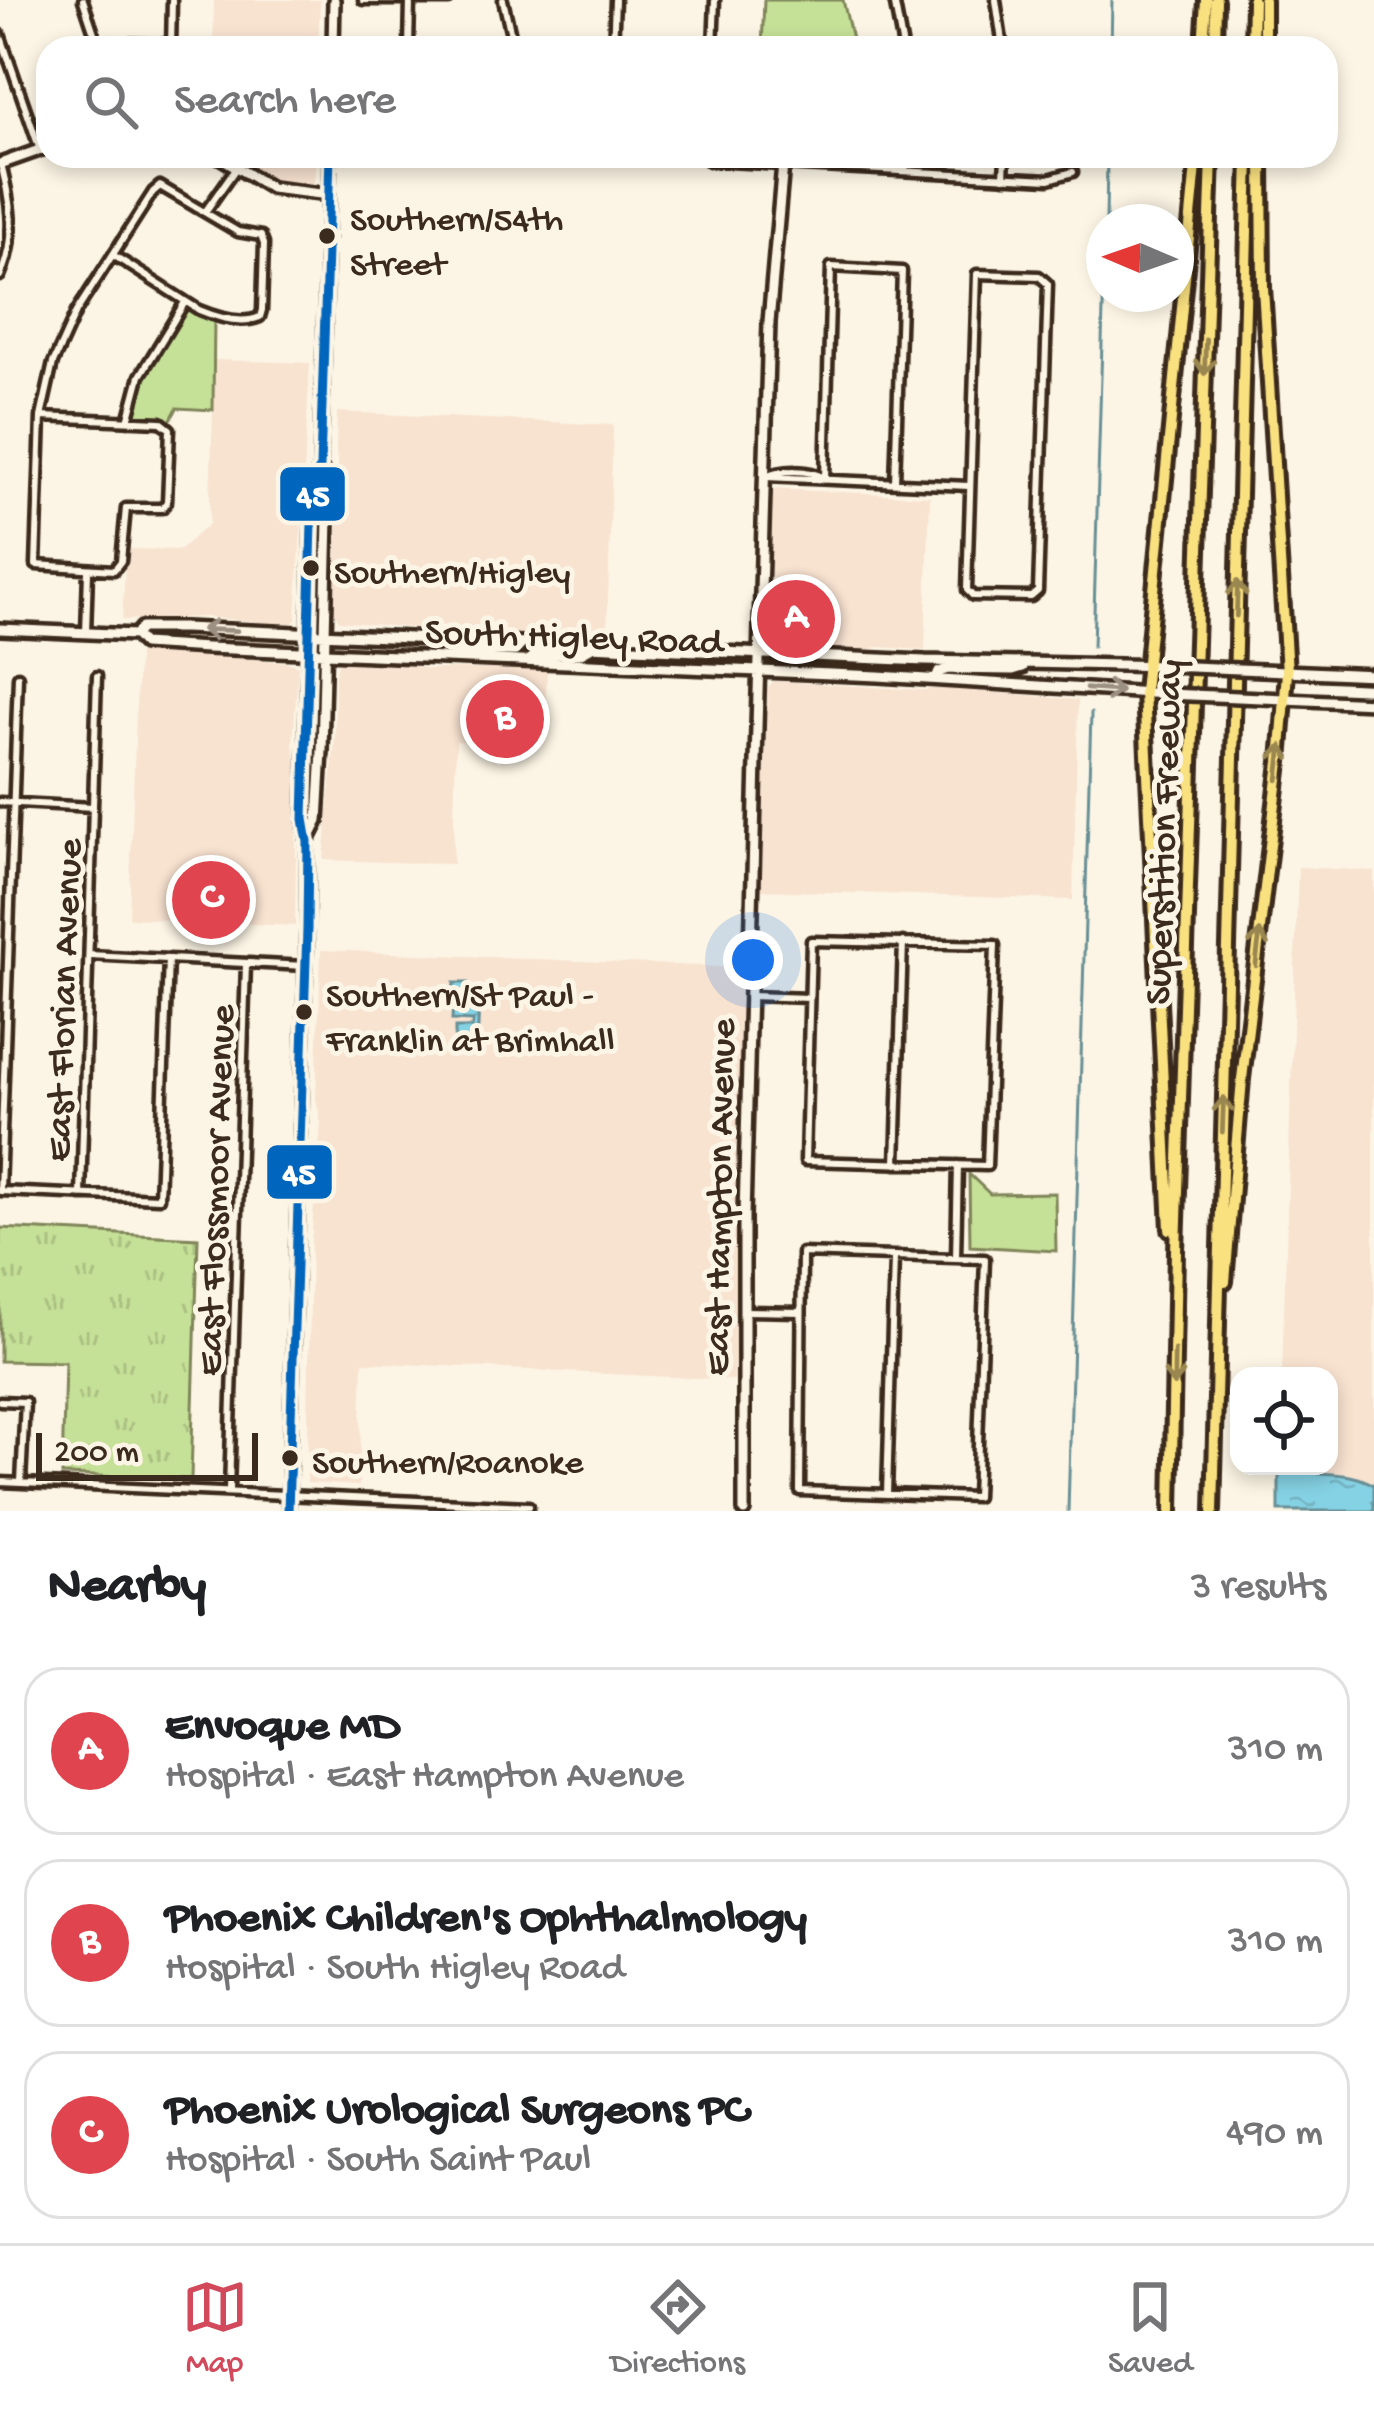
<!DOCTYPE html>
<meta charset="utf-8">
<style>
:root{--surface:#fff;--page:#f6f6f6;--text:#202124;--muted:#757577;--line:#e0e0e0;--accent:#d1495b}
body{margin:0;font-family:"Gochi Hand",sans-serif;background:var(--page);color:var(--text)}
.controls{position:absolute;right:36px;bottom:36px;display:grid;overflow:hidden;border-radius:24px;box-shadow:0 6px 18px #0003}
.controls button{width:108px;height:108px;display:grid;place-items:center;padding:0;border:0;border-bottom:3px solid var(--line);background:var(--surface);color:var(--text);font:60px sans-serif}
.compass{position:absolute;left:1086px;top:204px;width:108px;height:108px;border-radius:50%;background:var(--surface);box-shadow:0 6px 18px #0003;rotate:272deg}
.scale{position:absolute;left:36px;bottom:30px;width:222px;box-sizing:border-box;padding-left:12px;border:6px solid #3b2a1e;border-top:0;font-size:33px;line-height:42px;white-space:nowrap;color:#3b2a1e;-webkit-text-stroke:9px #fcf5e5;paint-order:stroke}
.you{position:absolute;left:753px;top:960px;width:42px;height:42px;margin:-30px;border:9px solid #fff;border-radius:50%;background:#1a73e8;box-shadow:0 0 0 18px #1a73e833}
.badge{display:grid;place-items:center;width:78px;height:78px;border-radius:50%;background:var(--accent);color:#fff;font-size:39px;font-weight:700}
.pin{position:absolute;translate:-50% -50%;border:6px solid #fff;box-shadow:0 3px 12px #0006}
.list{margin:0;padding:0;list-style:none}
h2{display:flex;justify-content:space-between;align-items:center;height:156px;margin:0;padding:0 48px;font-size:51px}
h2 small{font-size:39px;font-weight:400;color:var(--muted)}
.list li{display:grid;grid-template-columns:78px 1fr auto;gap:36px;align-items:center;box-sizing:border-box;height:168px;margin:0 24px 24px;padding:0 24px;border:3px solid var(--line);border-radius:36px}
.list b{display:block;font-size:45px;white-space:nowrap}
.list p{margin:0;font-size:39px;white-space:nowrap;color:var(--muted)}
.list em{font-size:39px;font-style:normal;color:var(--muted)}
.icon{flex:none;width:66px;height:66px;fill:none;stroke:currentColor;stroke-width:2;stroke-linecap:round;stroke-linejoin:round}
.map{position:relative;flex:none;width:1374px;height:1511px;overflow:hidden}
.search{position:absolute;background:var(--surface);box-shadow:0 6px 18px #0003;left:36px;right:36px;top:36px;height:132px;display:flex;align-items:center;gap:30px;box-sizing:border-box;padding:0 42px;border-radius:36px;color:var(--muted);font-size:45px}
.sheet{height:732px;background:var(--surface)}
nav{display:flex;justify-content:space-around;align-items:center;box-sizing:border-box;height:168px;border-top:3px solid var(--line);background:var(--surface);font-size:33px;color:var(--muted)}
nav a{display:grid;justify-items:center;gap:6px}
nav .on{color:var(--accent)}
.map>svg:first-child{display:block}
.built{fill:#f8e2d0}
.grass{fill:url(#grass-tufts);stroke:#80855a;stroke-width:3}
.park{fill:#c5e097;stroke:#80855a;stroke-width:3}
.water{fill:url(#water-ripples);stroke:#678f95;stroke-width:3}
.lines{fill:none;stroke-linecap:round;stroke-linejoin:round}
.stream{stroke:#678f95;stroke-width:3}
.street-casing{stroke:#3b2a1e;stroke-width:15}
.secondary-casing{stroke:#3b2a1e;stroke-width:18}
.highway-casing{stroke:#3b2a1e;stroke-width:20}
.street{stroke:#fcf5e5;stroke-width:6}
.secondary{stroke:#fcf5e5;stroke-width:9}
.highway{stroke:#fae180;stroke-width:10}
.secondary-bridge-casing{stroke:#3b2a1e;stroke-width:18;stroke-linecap:butt}
.secondary-bridge{stroke:#fcf5e5;stroke-width:9}
.bus-1-casing{stroke:#fcf5e5;stroke-width:18}
.bus-1{stroke:#0065bd;stroke-width:9}
.oneway{stroke:#9a864f}
.oneway2{stroke:#9c9082}
.bus-dot{fill:#3b2a1e;stroke:#fcf5e5;stroke-width:4.5}
.labels{text-anchor:middle;stroke-width:10;stroke-linejoin:round;paint-order:stroke}
.bus-label{font-size:36px;fill:#3b2a1e;stroke:#fcf5e5;text-anchor:start}
.street-label{font-size:39px;fill:#3b2a1e;stroke:#fcf5e5}
.line-badge{stroke:#fcf5e5;stroke-width:4.5}
.badge-label{font-size:33px;text-anchor:middle;font-weight:bold;fill:#fff}
</style>
<div class="map">
<svg width="1374" height="1511" viewBox="0 0 1374 1511">
<defs>
<pattern id="grass-tufts" width="24" height="20" patternUnits="userSpaceOnUse" patternTransform="scale(3)"><rect width="24" height="20" fill="#c5e097"/><path d="M3 7l-1-3M5 7V3M7 7l1-3M15 17l-1-3M17 17v-4M19 17l1-3" fill="none" stroke="#aac082"/></pattern>
<pattern id="water-ripples" width="26" height="14" patternUnits="userSpaceOnUse" patternTransform="scale(3)"><rect width="26" height="14" fill="#85d2e4"/><path d="M2 4q2-2 4 0t4 0M15 11q2-2 4 0t4 0" fill="none" stroke="#74b4c3"/></pattern>
</defs>
<rect width="100%" height="100%" fill="#fcf5e5"/>
<filter id="ink" filterUnits="userSpaceOnUse"><feTurbulence type="fractalNoise" baseFrequency=".00833" numOctaves="2"/><feDisplacementMap in="SourceGraphic" scale="24" xChannelSelector="R" yChannelSelector="G"/><feConvolveMatrix kernelMatrix="1 2 1 2 8 2 1 2 1" color-interpolation-filters="sRGB"/></filter>
<g filter="url(#ink)">
<path class="built" d="M214 0H320L318 48H213Z
M228 156H316L314 183 306 188 286 185 264 178Z
M215 360 310 363 296 620 289 625 206 617 122 620 126 549 180 550 209 524Z
M337 412 613 425 607 636 532 633 509 635 430 624 411 628 339 621 334 612 340 480 336 454Z
M771 489 930 496 925 650 878 647 856 651 771 644Z
M138 651 287 662 298 666 293 743 297 768 295 926 129 918Z
M346 660 403 663 427 669H547L544 745 456 741 453 864 324 860 335 738V675L338 664Z
M774 681 922 690 948 688 1078 700 1073 900 760 890 768 687Z
M1298 867 1374 871V1511H1279V1466H1329V1376H1282Z
M321 950 745 968 734 1380 363 1362 359 1486 307 1483 311 1242 321 1123 316 1099Z"/>
<path class="grass" d="M0 1228 198 1238 191 1479 62 1475 65 1362 0 1361Z"/>
<path class="park" d="M764 0H843L854 48H762Z
M758 156H858L857 169 757 163Z
M185 302 214 317 213 410 177 408 168 425 128 421 140 376Z
M969 1174 990 1194 1055 1193 1056 1251 970 1246Z"/>
<path class="water" d="M454 983H467V998L479 999 477 1052 463 1050 455 1041V1028H472L473 1021 452 1020Z
M1279 1466C1291 1466 1296 1470 1308 1472 1333 1475 1351 1472 1374 1485V1511H1279Z"/>
<g class="lines">
<path class="stream" d="M1111 48 1112 0
M1106 222 1107 156
M1093 647 1104 275
M1068 1511 1091 713"/>
<defs>
<path id="street" d="M83 0 97 42 171 44
M363 0H449
M503 0 514 48
M894 0 903 48
M996 0 1003 48
M0 34 40 150
M171 48 172 0
M409 48 410 1
M613 48 615 0
M713 48 715 0
M548 156H608
M709 156V161L1049 179 1073 172
M905 171 906 156
M1004 177 1005 156
M205 212 236 168
M977 274 1039 276 1048 284 1038 591 1031 597 973 596 967 590Z
M0 276C17 238 11 203 1 164
M41 417 161 422 170 429 167 502 162 508H126L121 561 114 570 36 565 41 417 53 363 76 312 153 192 160 186 238 232 261 236 264 244 262 310 260 317C241 325 218 318 199 310L113 255
M128 421 140 376 185 302
M766 477 969 486
M766 477C783 469 808 469 825 478
M825 478 831 267 902 271 895 482
M86 633 88 571
M0 802 93 807
M811 941 995 945 987 1166 805 1161Z
M89 955 306 966
M750 996 809 998
M896 1164 903 942
M0 1191 18 676
M0 1191 159 1198 168 959
M81 1195 97 676
M802 1253 985 1259 976 1497 800 1491Z
M956 1257 958 1165
M744 1311 800 1312
M0 1401 25 1402 21 1482
M0 1482 529 1506
M229 1490 246 964
M887 1494 894 1258"/>
<path id="secondary" d="M333 48 334 0
M218 156 271 188 329 195
M0 164 48 147
M0 629 135 635 141 628H184L925 661 1167 666
M135 635 143 644 207 648 878 676 1167 694
M454 656 468 651H515L522 644
M528 661 536 653 579 654 592 647
M1263 670 1374 675
M936 679 939 672 948 669 1013 670 1023 667
M1262 698 1374 703
M308 841 318 821 322 751 329 480 320 467
M288 1511 307 929 308 842 304 819 313 485 320 467 330 156
M744 1511V1217L756 761 769 322 783 164"/>
<path id="highway" d="M1203 48 1206 0
M1215 48 1216 0
M1252 48 1253 0
M1264 48V0
M1170 1229 1144 692 1197 156
M1225 1282 1242 1079 1280 762 1287 672 1263 287 1262 156
M1171 1511 1176 1251 1212 156
M1213 1511 1249 156"/>
</defs>
<use href="#street" class="street-casing"/>
<use href="#secondary" class="secondary-casing"/>
<use href="#highway" class="highway-casing"/>
<use href="#street" class="street"/>
<use href="#secondary" class="secondary"/>
<use href="#highway" class="highway"/>
<defs>
<path id="secondary-bridge" d="M1167 666 1263 670
M1167 694 1262 698"/>
</defs>
<use href="#secondary-bridge" class="secondary-bridge-casing"/>
<use href="#secondary-bridge" class="secondary-bridge"/>
<defs>
<path id="bus-1" d="M288 1511 307 929 308 842 304 819 313 485 320 467 330 156"/>
</defs>
<use href="#bus-1" class="bus-1-casing"/>
<use href="#bus-1" class="bus-1"/>
</g>
<defs><path id="oneway-shaft" d="M-6 0H5M1.5-3L5.5 0L1.5 3" fill="none" stroke-width="1.6" stroke-linecap="round" stroke-linejoin="round" transform="scale(3)"/></defs>
<g class="oneway">
<use href="#oneway-shaft" transform="translate(1205 357) rotate(92)"/>
<use href="#oneway-shaft" transform="translate(1237 598) rotate(-88)"/>
<use href="#oneway-shaft" transform="translate(1280 762) rotate(-84)"/>
<use href="#oneway-shaft" transform="translate(1258 948) rotate(-83)"/>
<use href="#oneway-shaft" transform="translate(1223 1114) rotate(-88)"/>
<use href="#oneway-shaft" transform="translate(1174 1368) rotate(91)"/>
</g>
<g class="oneway2">
<use href="#oneway-shaft" transform="translate(219 630) rotate(-178)"/>
<use href="#oneway-shaft" transform="translate(1104 690) rotate(4)"/>
</g>
</g>
<g class="bus-dot">
<circle cx="327" cy="236" r="10"/>
<circle cx="311" cy="568" r="10"/>
<circle cx="304" cy="1012" r="10"/>
<circle cx="290" cy="1458" r="10"/>
</g>
<g class="labels">
<g class="bus-label">
<text x="350" y="229">Southern/54th<tspan x="350" dy="45">Street</tspan></text>
<text x="334" y="582">Southern/Higley</text>
<text x="326" y="1005">Southern/St Paul -<tspan x="326" dy="45">Franklin at Brimhall</tspan></text>
<text x="312" y="1472">Southern/Roanoke</text>
</g>
<g class="street-label">
<text transform="translate(574 633) rotate(2)" y="14">South Higley Road</text>
<text transform="translate(1160 832) rotate(-88)" y="14">Superstition Freeway</text>
<text transform="translate(60 1000) rotate(-88)" y="14">East Florian Avenue</text>
<text transform="translate(212 1190) rotate(-88)" y="14">East Flossmoor Avenue</text>
<text transform="translate(716 1197) rotate(-89)" y="14">East Hampton Avenue</text>
</g>
</g>
<g class="line-badge">
<rect x="278" y="465" width="69" height="58" rx="12" fill="#0065bd"/>
<rect x="265" y="1143" width="69" height="58" rx="12" fill="#0065bd"/>
</g>
<g class="badge-label">
<text x="313" y="505">45</text>
<text x="299" y="1183">45</text>
</g>
</svg>
<div class="controls">
<button><svg class="icon" aria-label="locate" viewBox="0 0 24 24"><circle cx="12" cy="12" r="6"/><path d="M12 2v4M12 18v4M2 12h4M18 12h4"/></svg></button>
</div>
<svg class="compass" viewBox="-18 -18 36 36"><path d="M0-13l5 13h-10z" fill="#e53935"/><path d="M0 13l5-13h-10z" fill="#757577"/></svg>
<div class="scale">200 m</div>
<div class="you"></div>
<div class="pin badge" style="left:796px;top:619px;background:#e0444e">A</div>
<div class="pin badge" style="left:505px;top:719px;background:#e0444e">B</div>
<div class="pin badge" style="left:211px;top:900px;background:#e0444e">C</div>
<div class="search"><svg class="icon" aria-label="search" viewBox="0 0 24 24"><circle cx="10" cy="10" r="6"/><path d="M15 15l6 6"/></svg>Search here</div>
</div>
<section class="sheet">
<h2>Nearby<small>3 results</small></h2>
<ul class="list">
<li><span class="badge" style="background:#e0444e">A</span><div><b>Envoque MD</b><p>Hospital · East Hampton Avenue</p></div><em>310 m</em></li>
<li><span class="badge" style="background:#e0444e">B</span><div><b>Phoenix Children's Ophthalmology</b><p>Hospital · South Higley Road</p></div><em>310 m</em></li>
<li><span class="badge" style="background:#e0444e">C</span><div><b>Phoenix Urological Surgeons PC</b><p>Hospital · South Saint Paul</p></div><em>490 m</em></li>
</ul>
</section>
<nav>
<a class="on"><svg class="icon" aria-label="map" viewBox="0 0 24 24"><path d="M3 6l6-2 6 2 6-2v14l-6 2-6-2-6 2zM9 4v14M15 6v14"/></svg>Map</a>
<a><svg class="icon" aria-label="directions" viewBox="0 0 24 24"><path d="M12 3l9 9-9 9-9-9zM9 14v-3h6M13 9l2 2-2 2"/></svg>Directions</a>
<a><svg class="icon" aria-label="saved" viewBox="0 0 24 24"><path d="M7 4h10v16l-5-4-5 4z"/></svg>Saved</a>
</nav>
